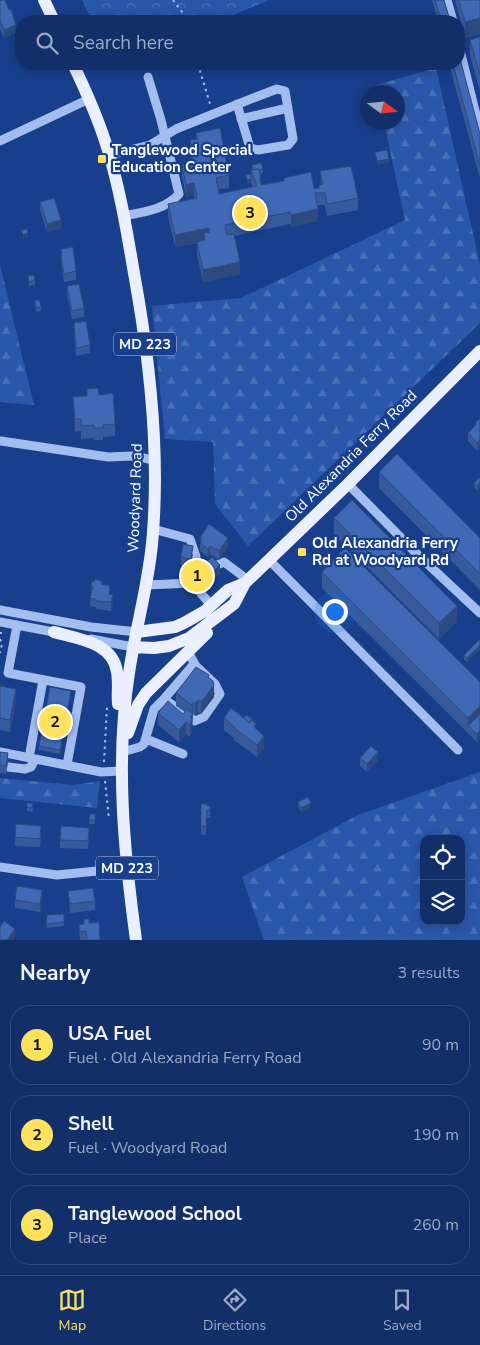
<!DOCTYPE html>
<meta charset="utf-8">
<style>
:root{--surface:#122f69;--page:#1f3b71;--text:#f1f3f6;--muted:#9ca9c0;--line:#314a7d;--accent:#ffe160}
body{margin:0;font-family:"Nunito Sans",sans-serif;background:var(--page);color:var(--text)}
.controls{position:absolute;right:15px;bottom:15px;display:grid;overflow:hidden;border-radius:10px;box-shadow:0 2px 12px #0003}
.controls button{width:45px;height:45px;display:grid;place-items:center;padding:0;border:0;border-bottom:1px solid var(--line);background:var(--surface);color:var(--text);font:25px sans-serif}
.compass{position:absolute;left:360px;top:85px;width:45px;height:45px;border-radius:50%;background:var(--surface);box-shadow:0 2px 12px #0003;rotate:105deg}
.you{position:absolute;left:334px;top:611px;width:18px;height:18px;margin:-12px;border:4px solid #fff;border-radius:50%;background:#1a73e8;box-shadow:0 0 0 8px #1a73e833}
.badge{display:grid;place-items:center;width:32px;height:32px;border-radius:50%;background:var(--accent);color:#111;font-size:16px;font-weight:700}
.pin{position:absolute;translate:-50% -50%;border:2px solid #fff;box-shadow:0 1px 5px #0006}
.list{margin:0;padding:0;list-style:none}
h2{display:flex;justify-content:space-between;align-items:center;height:65px;margin:0;padding:0 20px;font-size:21px}
h2 small{font-size:16px;font-weight:400;color:var(--muted)}
.list li{display:grid;grid-template-columns:32px 1fr auto;gap:15px;align-items:center;box-sizing:border-box;height:80px;margin:0 10px 10px;padding:0 10px;border:1px solid var(--line);border-radius:20px}
.list b{display:block;font-size:19px;white-space:nowrap}
.list p{margin:0;font-size:16px;white-space:nowrap;color:var(--muted)}
.list em{font-size:16px;font-style:normal;color:var(--muted)}
.icon{flex:none;width:28px;height:28px;fill:none;stroke:currentColor;stroke-width:2;stroke-linecap:round;stroke-linejoin:round}
.map{position:relative;flex:none;width:480px;height:940px;overflow:hidden}
.search{position:absolute;background:var(--surface);box-shadow:0 2px 12px #0003;left:15px;right:15px;top:15px;height:55px;display:flex;align-items:center;gap:12px;box-sizing:border-box;padding:0 18px;border-radius:20px;color:var(--muted);font-size:19px}
.sheet{height:335px;background:var(--surface)}
nav{display:flex;justify-content:space-around;align-items:center;box-sizing:border-box;height:70px;border-top:1px solid var(--line);background:var(--surface);font-size:14px;color:var(--muted)}
nav a{display:grid;justify-items:center;gap:2px}
nav .on{color:var(--accent)}
.map>svg:first-child{display:block}
.forest{fill:url(#forest-firs);fill-rule:evenodd}
.park{fill:url(#park-crowns)}
.lines{fill:none;stroke-linecap:round;stroke-linejoin:round}
.path{stroke:#a2bdee;stroke-width:2;stroke-dasharray:2.5 4;stroke-linecap:butt}
.minor{stroke:#a2bdee;stroke-width:9}
.major{stroke:#eaf0ff;stroke-width:12}
.wall{fill:#375a9c}
.shaded-wall{fill:#2d4a7f}
.building{fill:#4069b5;stroke:#2d4a7f}
.poi-dot{fill:#ffe160;stroke:#183f8c;stroke-width:2}
.labels{text-anchor:middle;stroke-width:4.5;stroke-linejoin:round;paint-order:stroke}
.shield{fill:#183f8c;stroke:#bac5dc;stroke-width:1}
.shield-label{font-size:14px;font-weight:bold;fill:#fff}
.poi-label{font-size:15px;font-weight:bold;fill:#fff;stroke:#183f8c;text-anchor:start}
.street-label{font-size:15px;fill:#fff;stroke:#183f8c}
</style>
<div class="map">
<svg width="480" height="940" viewBox="0 0 480 940">
<defs>
<pattern id="forest-firs" width="22" height="20" patternUnits="userSpaceOnUse" patternTransform="scale(1.25)"><rect width="22" height="20" fill="#2a57aa"/><path d="M5 1l3.5 6h-7zM16 11l3.5 6h-7z" fill="#4a70b7"/></pattern>
<pattern id="park-crowns" width="20" height="18" patternUnits="userSpaceOnUse" patternTransform="scale(1.25)"><rect width="20" height="18" fill="#2a57aa"/><path d="M2 6a3 3 0 1 1 6 0M12 15a3 3 0 1 1 6 0" fill="none" stroke="#4a70b7"/></pattern>
</defs>
<rect width="100%" height="100%" fill="#183f8c"/>
<path class="forest" d="M436 68 480 265V323L248 546 215 504 213 442 165 439 152 306 241 298 405 220 384 123 398 122V92H378L376 85Z
M0 265 34 405 0 402Z
M480 772V940H264L242 877 358 815ZM424 839H461V921H424Z
M0 778 73 785 100 781 97 808 0 798Z"/>
<path class="park" d="M82 0H269L219 21H92Z"/>
<g class="lines">
<path class="path" d="M173 0 182 12 185 21
M198 64 210 104
M0 633H2
M0 639 2 644 0 653
M104 762 107 707
M105 781 109 819"/>
<path class="minor" d="M447 0 453 21
M459 46 480 131
M241 119 288 108
M0 141 89 99
M109 155 150 145 176 129 256 97 277 89 285 91 293 139 288 145 258 150 250 148 237 104
M123 216C143 212 165 210 179 194L161 120 148 77
M1 441 108 457 132 456 154 460
M348 484 418 555 480 613
M153 529 190 539 196 557 192 583 211 605
M269 560 458 750
M213 567 224 562 248 580
M146 585 192 583
M0 610 91 627 137 632
M0 622 59 633
M17 625 8 673 81 687 67 765
M91 639 133 647
M188 652 196 666 215 684 220 694 204 717 195 721 164 699 194 664
M146 739 183 754
M0 752 101 772 121 771
M122 752 140 747 144 744 154 709 164 699
M29 758 43 680
M8 767 25 769 31 767 35 759
M0 867 57 875 127 868"/>
<path class="major" d="M44 0 54 21
M73 64C86 91 98 118 107 147 122 195 129 246 138 296 151 373 159 453 153 532 150 580 136 625 129 673 115 761 124 852 136 940
M54 632C78 639 113 642 117 672 119 683 117 694 118 704
M137 632 175 627 184 623 205 611 228 590 245 583
M133 647 154 648 169 646 189 638 234 604 245 583 348 484 480 351
M128 733 138 705 146 693 207 633"/>
</g>
<path class="wall" d="M432 0H444L450 21H438Z
M455 0H480V34L465 38Z
M0 1 16 33 4 38 0 29Z
M480 37V91L470 56V40Z
M449 64H459L480 134V178Z
M196 133 229 175V188L218 189 219 194 253 187 251 182 252 165 263 169V173L260 174 261 185 314 189 319 188V185H321L320 171 358 198V210L327 216 325 205H317L318 221 291 227 290 224 234 236 240 274 203 282 197 254V243L175 247 168 216V204L195 199 194 195 186 197 182 176V164L193 166 190 152V140L196 139Z
M40 202 61 228 47 232 40 210Z
M61 249 76 271V280L64 282 61 264Z
M28 276 35 280V285L29 286Z
M67 286 84 308V317L72 319 67 294Z
M35 300 41 307V311L36 312Z
M74 323 90 345V353L76 356 74 331Z
M87 389 99 395 115 424V436L103 437V440H94V438L81 439V431L75 432 73 397 87 396Z
M480 418V448L477 451 468 441V433L475 425V423Z
M379 472 480 538V590L379 488Z
M480 479V487L477 490 474 487V483Z
M334 518 457 621 439 639 334 534Z
M200 538 228 546 219 560 210 554 208 557 200 551Z
M193 554 191 567 181 565V557Z
M202 567 220 573 210 583 202 575Z
M322 572 480 682 477 742 322 588Z
M91 585H102L110 594 113 603 111 611 96 609V607L90 606 91 594Z
M480 641 467 662 464 659V655Z
M209 678 214 697 201 714 198 712 195 716 193 714V715L192 731 190 737 186 734 179 742 158 725V713L183 714 185 712 176 706V693Z
M0 686 16 701 10 732 0 730Z
M71 695 60 754 39 750V746Z
M224 718H244L252 721 256 729 264 748 257 757 234 740V738L224 730Z
M0 752 8 761 6 774 0 773Z
M360 758 378 760 367 772 360 766Z
M298 802 311 807 301 812 298 806Z
M201 804 207 806H210V818H207L206 835 201 834Z
M27 807 33 808 32 812 27 811Z
M95 814V824H89V820Z
M41 834 40 847 15 846V837Z
M89 836 88 849 60 848V840Z
M68 891 95 901V910L70 913Z
M42 898 40 912 15 908V900Z
M64 914V926L46 928 47 915Z
M84 919 89 923 100 940H80L79 925 84 924Z"/>
<path class="shaded-wall" d="M480 18V34L465 38V22Z
M16 25V33L4 38V30Z
M389 159V163L377 165V161Z
M251 179V183L247 184V180Z
M194 183V195L186 197V185Z
M318 209V221L291 227V215Z
M61 220V228L47 232V224Z
M209 228V240L204 233V241L175 247V235Z
M28 233V237L23 239V235Z
M240 262V274L203 282V270Z
M480 440V448L477 451V443Z
M480 482V487L477 490V486Z
M228 538V546L219 560V551Z
M210 546V554L208 557V549Z
M220 565V573L210 583V575Z
M113 595V603L111 611V602Z
M457 606V621L439 639V623Z
M480 645V649L467 662V658Z
M214 685V697L201 714V702Z
M16 689V701L10 732V720Z
M71 691V695L60 754V750Z
M198 700V712L195 716V704Z
M193 702 192 731 190 737V717L192 715V705Z
M480 706V722L468 726V718Z
M186 722V734L179 742V730Z
M480 731V739L477 742V734Z
M264 736V748L257 757V745Z
M378 752V760L367 772V764Z
M8 753V761L6 774V766Z
M311 803V807L301 812V808Z
M42 890V898L40 912V904Z
M15 929V937L13 940H7Z"/>
<path class="building" d="M3 0H5L9 10 11 9 16 25 4 30 0 20V1Z
M435 0H444L450 21H441Z
M459 0H480V18L465 22Z
M480 37V75L470 40Z
M459 55 480 134V166L453 64H459Z
M220 128 229 175 216 178 219 194 257 186 251 170 259 169 261 178H260L261 185 284 181V178L311 172 314 189 319 188V185L323 184 320 171 351 166 358 198 327 204 325 193H315L318 209 291 215 290 212 225 225 227 235 234 234 240 262 203 270 197 242 205 240 204 233 210 232 209 228 175 235 168 204 197 198 194 183 186 185 182 164 195 166 190 140 198 139 196 133Z
M387 150 389 159 377 161 375 152Z
M261 163 263 169 259 170V169L253 170 252 165Z
M250 174 251 179 247 180 246 175Z
M54 198 61 220 47 224 40 202Z
M27 229 28 233 23 235 21 230Z
M73 247 76 271 64 274 61 256H62L61 249Z
M34 275 35 280 29 282 28 276Z
M79 284 84 308 72 311 67 286Z
M35 300H39L41 307 36 308Z
M86 321 90 345 76 348 74 323Z
M98 388 99 395 113 393 115 424 103 425V428H94V425L81 426V419H75L73 397 87 396V389Z
M480 418V440L477 443 468 433 477 424 475 423Z
M397 454 480 538V574L379 472Z
M479 478 480 479V482L477 486 474 483Z
M352 500 457 606 439 623 334 518Z
M209 524 228 538 219 551 210 546 208 549 200 543 202 540 200 538Z
M183 544 193 546 191 559 181 557Z
M345 548 480 682V706L468 718 322 572Z
M212 557 220 565 210 575 202 567Z
M95 579 102 581 101 584 110 586 109 594 113 595 111 602 96 601V599L90 598 93 586 91 585 92 581 94 582Z
M479 640 480 641V645L467 658 464 655Z
M196 667 209 675 208 677 213 681 214 685 201 702 198 700 195 704 193 702 192 705 176 693Z
M0 686 16 689 10 720 0 718Z
M50 687 71 691 60 750 39 746Z
M168 701 183 714 187 709 193 714 190 717 192 719 190 725 186 722 179 730 158 713Z
M231 708 250 723 252 720 256 724 254 727 264 736 257 745 234 728 235 727 224 718Z
M480 714V731L477 734 468 726Z
M246 715 252 719 249 723 244 718Z
M371 746 378 752 367 764 360 758Z
M0 752 8 753 6 766 0 765Z
M308 797 311 803 301 808 298 802Z
M27 803 33 804 32 808 27 807Z
M201 804H207V806H210V810H207L206 826H201Z
M90 814H95V820H89Z
M16 824 41 826 40 839 15 837Z
M61 826 89 828 88 841 60 840Z
M17 886 42 890 40 904 15 900Z
M93 888 95 901 70 904 68 891Z
M64 914V922L46 924 47 915Z
M84 919H89V923L99 922 100 940H87L86 931 80 932 79 925 84 924Z
M4 921 15 929 7 940H0V927Z"/>
<g class="poi-dot">
<rect x="97" y="154" width="10" height="10" rx="2.5"/>
<rect x="297" y="547" width="10" height="10" rx="2.5"/>
</g>
<g class="labels">
<g class="shield">
<rect x="114" y="332.5" width="62" height="23" rx="4"/>
<rect x="96" y="856.5" width="62" height="23" rx="4"/>
</g>
<g class="shield-label">
<text x="145" y="349">MD 223</text>
<text x="127" y="873">MD 223</text>
</g>
<g class="poi-label">
<text x="112" y="155">Tanglewood Special<tspan x="112" dy="17">Education Center</tspan></text>
<text x="312" y="548">Old Alexandria Ferry<tspan x="312" dy="17">Rd at Woodyard Rd</tspan></text>
</g>
<g class="street-label">
<text transform="translate(351 456) rotate(-45)" y="5">Old Alexandria Ferry Road</text>
<text transform="translate(135 498) rotate(-88)" y="5">Woodyard Road</text>
</g>
</g>
</svg>
<div class="controls">
<button><svg class="icon" aria-label="locate" viewBox="0 0 24 24"><circle cx="12" cy="12" r="6"/><path d="M12 2v4M12 18v4M2 12h4M18 12h4"/></svg></button>
<button><svg class="icon" aria-label="layers" viewBox="0 0 24 24"><path d="M12 4l9 5-9 5-9-5zM3 14l9 5 9-5"/></svg></button>
</div>
<svg class="compass" viewBox="-18 -18 36 36"><path d="M0-13l5 13h-10z" fill="#e53935"/><path d="M0 13l5-13h-10z" fill="#9ca9c0"/></svg>
<div class="you"></div>
<div class="pin badge" style="left:197px;top:576px">1</div>
<div class="pin badge" style="left:55px;top:722px">2</div>
<div class="pin badge" style="left:250px;top:213px">3</div>
<div class="search"><svg class="icon" aria-label="search" viewBox="0 0 24 24"><circle cx="10" cy="10" r="6"/><path d="M15 15l6 6"/></svg>Search here</div>
</div>
<section class="sheet">
<h2>Nearby<small>3 results</small></h2>
<ul class="list">
<li><span class="badge">1</span><div><b>USA Fuel</b><p>Fuel · Old Alexandria Ferry Road</p></div><em>90 m</em></li>
<li><span class="badge">2</span><div><b>Shell</b><p>Fuel · Woodyard Road</p></div><em>190 m</em></li>
<li><span class="badge">3</span><div><b>Tanglewood School</b><p>Place</p></div><em>260 m</em></li>
</ul>
</section>
<nav>
<a class="on"><svg class="icon" aria-label="map" viewBox="0 0 24 24"><path d="M3 6l6-2 6 2 6-2v14l-6 2-6-2-6 2zM9 4v14M15 6v14"/></svg>Map</a>
<a><svg class="icon" aria-label="directions" viewBox="0 0 24 24"><path d="M12 3l9 9-9 9-9-9zM9 14v-3h6M13 9l2 2-2 2"/></svg>Directions</a>
<a><svg class="icon" aria-label="saved" viewBox="0 0 24 24"><path d="M7 4h10v16l-5-4-5 4z"/></svg>Saved</a>
</nav>
